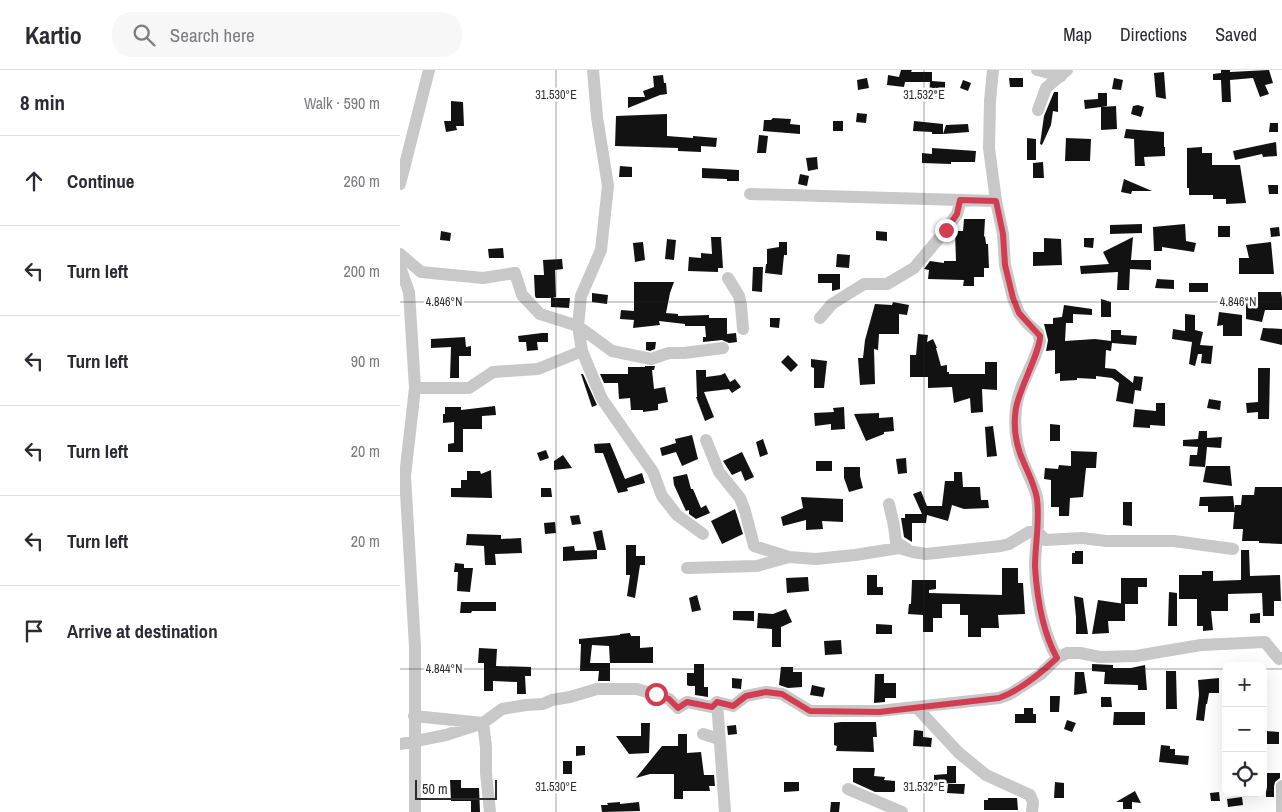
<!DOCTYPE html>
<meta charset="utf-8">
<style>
:root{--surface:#fff;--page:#f7f7f7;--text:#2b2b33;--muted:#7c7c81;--line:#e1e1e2}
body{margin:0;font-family:"Archivo Narrow",sans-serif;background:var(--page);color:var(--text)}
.controls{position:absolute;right:15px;bottom:15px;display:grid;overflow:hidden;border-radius:10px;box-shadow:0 5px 20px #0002}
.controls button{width:45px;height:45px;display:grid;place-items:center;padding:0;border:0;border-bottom:1px solid var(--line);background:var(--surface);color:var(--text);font:25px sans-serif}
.scale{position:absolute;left:15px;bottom:12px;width:82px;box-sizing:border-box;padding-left:5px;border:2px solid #2b2b2b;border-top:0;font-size:14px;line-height:18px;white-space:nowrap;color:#2b2b2b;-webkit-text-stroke:4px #fff;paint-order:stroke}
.stop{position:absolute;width:15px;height:15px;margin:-11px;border:4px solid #d33d52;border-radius:50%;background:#fff}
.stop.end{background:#d33d52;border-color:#fff;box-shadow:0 1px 5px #0008}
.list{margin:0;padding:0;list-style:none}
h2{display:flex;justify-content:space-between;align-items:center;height:65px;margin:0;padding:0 20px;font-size:21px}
h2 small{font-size:16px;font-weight:400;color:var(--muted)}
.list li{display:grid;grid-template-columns:32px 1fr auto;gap:15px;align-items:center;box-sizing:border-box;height:90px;padding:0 20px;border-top:1px solid var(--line)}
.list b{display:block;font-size:19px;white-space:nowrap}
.list em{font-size:16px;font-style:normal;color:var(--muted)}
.icon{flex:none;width:28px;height:28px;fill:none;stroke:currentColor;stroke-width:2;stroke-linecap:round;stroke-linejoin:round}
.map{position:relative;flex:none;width:882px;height:742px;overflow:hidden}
header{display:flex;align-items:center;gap:30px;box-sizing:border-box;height:70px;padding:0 25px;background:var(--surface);border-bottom:1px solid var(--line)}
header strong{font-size:24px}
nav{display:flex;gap:28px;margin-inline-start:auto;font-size:18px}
.search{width:350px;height:45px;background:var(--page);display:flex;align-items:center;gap:12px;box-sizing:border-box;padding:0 18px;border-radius:20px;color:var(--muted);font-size:19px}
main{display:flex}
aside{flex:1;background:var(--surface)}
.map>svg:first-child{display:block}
.building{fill:#121212}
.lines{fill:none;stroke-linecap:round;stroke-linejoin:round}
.minor{stroke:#c8c8c8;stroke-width:12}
.route{stroke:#d33d52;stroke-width:6}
.ticks{fill:none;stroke:#2b2b2b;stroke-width:1;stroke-opacity:0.45}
.ticks-label{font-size:12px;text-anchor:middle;fill:#2b2b2b;stroke:#fff;stroke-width:5;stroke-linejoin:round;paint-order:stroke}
</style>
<header>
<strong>Kartio</strong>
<div class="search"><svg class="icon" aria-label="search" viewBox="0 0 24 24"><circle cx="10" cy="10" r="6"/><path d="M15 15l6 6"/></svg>Search here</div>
<nav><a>Map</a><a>Directions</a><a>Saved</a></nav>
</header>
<main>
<aside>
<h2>8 min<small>Walk · 590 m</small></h2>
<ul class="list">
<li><svg class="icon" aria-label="ahead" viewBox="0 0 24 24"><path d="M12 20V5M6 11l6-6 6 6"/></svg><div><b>Continue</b></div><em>260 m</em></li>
<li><svg class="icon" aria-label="left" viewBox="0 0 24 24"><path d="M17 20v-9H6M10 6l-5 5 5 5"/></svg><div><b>Turn left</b></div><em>200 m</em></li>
<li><svg class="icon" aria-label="left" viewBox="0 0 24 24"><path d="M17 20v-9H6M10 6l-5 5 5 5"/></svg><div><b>Turn left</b></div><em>90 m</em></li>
<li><svg class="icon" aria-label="left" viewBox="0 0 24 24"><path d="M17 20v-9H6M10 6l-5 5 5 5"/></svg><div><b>Turn left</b></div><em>20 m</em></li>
<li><svg class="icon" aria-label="left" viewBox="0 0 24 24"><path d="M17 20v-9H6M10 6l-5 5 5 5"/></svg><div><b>Turn left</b></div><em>20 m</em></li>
<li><svg class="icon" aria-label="arrive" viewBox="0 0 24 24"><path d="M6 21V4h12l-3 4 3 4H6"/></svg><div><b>Arrive at destination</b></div></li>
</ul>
</aside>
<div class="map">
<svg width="882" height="742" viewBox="0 0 882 742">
<rect width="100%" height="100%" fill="#fff"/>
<path class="building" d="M501 0H512L511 2H532V11L545 12V27L529 26 530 12H505L504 17 487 15 488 5 499 7Z
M821 0H830V2L869 0 873 13 865 15 869 24 860 27 853 8 830 10 831 32H822L821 10H813V4L821 3Z
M764 2 766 29 756 27 754 3Z
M263 5 264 13H266L267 24 260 25 228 38V27H245L243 21 254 17 253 6Z
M467 8 469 18 458 20 457 10Z
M609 8H623V17H610Z
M714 8 723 10 721 20 712 19Z
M563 10 571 13 568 21 560 18Z
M654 22H658V42L653 41 651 55 642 75 640 74 644 46Z
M698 23H707V36L701 37 716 36 717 59 701 60V37L685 39 684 30 698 29Z
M51 31 63 32 64 56H56L57 60 46 62 44 51H51Z
M738 35 744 37 741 47 731 44 733 36Z
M457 43 467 44 466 53 456 52Z
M267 44V66L293 68V66L317 68 316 77 301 76V82L278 81V78L215 76 216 46Z
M373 48 391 49 390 54 400 55V64L363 61 364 50H371Z
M433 51H443V61H433Z
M514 51 543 54V64H532V62L513 61Z
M870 53H878V62H869Z
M568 54 569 62 543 64 546 55Z
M726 59 764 62V77H765V86L744 87 745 96H735L734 69 724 68Z
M359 65 368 66 366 83H357Z
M627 68 636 69V90H627Z
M666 68 691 69 690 91H665Z
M876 72 877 86 863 87 862 84 835 90 833 81Z
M802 77V83H812V95H840L846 133 826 134V129H813V125H789V118H787V78Z
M532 78 576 81 575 92H551V94L522 93V83L532 84Z
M417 87 418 99 408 101 406 88Z
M643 92 644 108H633V93Z
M220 96 232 97V107H219Z
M302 98 339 100V111H327V109L302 108Z
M400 104 409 106 407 116 398 114Z
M724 109 752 121H732L731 124 721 122Z
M868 115H878V124H869Z
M564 149H585L584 167 585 166 586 174H588L589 198H584V207H574V216H563L564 210 528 209 529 200 524 199 530 191 544 193V191H556L555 161H563Z
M742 154V163L710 164V155Z
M785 154 786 171 796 173 794 182 762 177V181H754L753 157Z
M818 156H830V167H818Z
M879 157 880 166 871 167 870 158Z
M41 161 51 163 50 171 40 170Z
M476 161 487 162V171L476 170Z
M311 167H321L323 198H318V202L288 201 289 187 301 188V183L312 184Z
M733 167 731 190H751V200L730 199 729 220H717L718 202 681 204 680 196 709 194 703 182Z
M644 168 661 169 662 195 633 196V182H644Z
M684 168H694L693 178 684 177Z
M267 169 276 170 274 190 265 189Z
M243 172 245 190 235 192 233 173Z
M379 172H387V185H384L382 205 365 203 366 194H367V179L379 177Z
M871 172 874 204H839V188H849L846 175Z
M103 178 104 188H89L88 179Z
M437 184 450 185 449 198 436 197Z
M162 189 163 199 155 200 156 227 153 228H170L169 238 151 237V228H136L135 226 134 205H144L143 190Z
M353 197H363L362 222 352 221Z
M418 204H440V219L432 221V213H418Z
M757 209 774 210V219L755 218Z
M234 212H274L270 223 266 243 278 244V246L309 245V248H327V264L336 263 337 272 329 273 322 270 303 272V267H306L305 256H285V254L259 251 260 255 233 258 234 250 220 249 221 240 234 241Z
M789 213H808V222H789Z
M858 222H881L882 229V240H865L862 252 846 249V229L858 228Z
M192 223 208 225 207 234 192 232Z
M701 229 711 232V247H701Z
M493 232 509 235 507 245 499 244V264H479L478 280 474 279 475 314 460 315 458 288H463L465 270 475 234 492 235Z
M664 235 692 239V245L673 244V253H666L665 271 695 269 711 271V260H721V265L737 266 736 275 712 273 711 281 706 280 705 298 715 299 733 313 734 306 743 307 741 321 735 320 733 334 716 331 719 313 712 308 696 306V309L677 308V310L660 311V303L655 304V280L646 281 648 270 644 254H653V248L662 247Z
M819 242 842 245V266H823V255L817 256Z
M785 244 795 245V260L803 262 800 275 813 276 811 294 801 293 802 284H798L795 296 789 294 792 272 772 269 773 259 785 261Z
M370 248H380L379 258 370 257Z
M863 258 882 259V275L860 270Z
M142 263H148V272H137L138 280 127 281 126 272H119L118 266Z
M518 264 528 265 527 272 533 269 537 278H536L541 296 547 295V302H549V304H585V292H597V320L582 319 583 342 571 343 570 328 554 333 552 317 528 318V307H510V285H516Z
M65 267 66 277 71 276V286H59V308H50L51 277 31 278V269Z
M246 272H256L255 279 250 281 246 280Z
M388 285 398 295 391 302 381 292Z
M411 289 427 291 424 318H414V298L411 297Z
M245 296H255L254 300H252L254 319 265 317 268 332 258 334V340L243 342V340H231L230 328 219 329 218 313H204L200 304H228V297H245Z
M858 298H870L869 349H858V342L847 343 846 333 858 332Z
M296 300H306V307L321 305 325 303 330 312 335 309 341 317 332 323 329 319 304 322 314 347 305 351 296 327H297Z
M181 304H183L197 335 192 337Z
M809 329 821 331 820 340 807 338Z
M756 333H765V356L750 355V358L733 357 735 339 756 341Z
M95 336 96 345 82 346V359H63V382H48V374L54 373V352L43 353V344H45V337H61V340Z
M444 337 445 359 431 360V354L415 356 414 343 434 342 433 338Z
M479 343V348L493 347 494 361 484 362V364L466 371 454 344Z
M650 354 660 355V371H650Z
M593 356 597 386 587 387 585 357Z
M799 361H807V368L822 367 821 378 807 377 805 397 789 396 790 385H797L798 377 783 376V370L798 369Z
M292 365 298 389 282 396 276 382 262 386 260 378 276 373 275 369Z
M363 369 368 384 360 387 356 372Z
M210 373 225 409 242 403 245 413 227 418 228 421 218 423 203 383H195L194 374Z
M146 380 149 388 140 391 137 383Z
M671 381 697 382 696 398H686L683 427 670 428 669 446H659V437H651V410L644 409 645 398 658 399 659 395 671 396Z
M342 382 354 407 345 411 341 401 332 405 323 391Z
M163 385 172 398 154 400V391Z
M506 388 507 403 498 404 496 389Z
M416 391H432V401H416Z
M806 396H830L832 416 803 412Z
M444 397H460V406L463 418 449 422 444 408Z
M91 400 92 428 51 427V418H61V410H67V401H80L81 404Z
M554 402H562L563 417H580L581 430H588L589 438 564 439 552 435 548 451 527 445 526 453H512V472L504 467 501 448H505V444H522L513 424 521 421 527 436H542L545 411H554Z
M287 404 291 419H293L301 438 306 435 310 443 296 449 289 444V440L286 441 274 415 273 407Z
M855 417H882V474L859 473V471H842L843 459H833L835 435H841L842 425H854Z
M141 418H151L152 427H141Z
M833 426 835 442H808V436H799L800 427Z
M401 427 443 429V452L422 451 423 459 406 460V450L383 456 381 447 403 438Z
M723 432H732V456L723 455Z
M335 439 343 464 322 474 311 451Z
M179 445 181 454 172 455 170 446Z
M155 452 156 463 145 464 144 453Z
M202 460 206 480H197L193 462Z
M67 464 101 465V469L121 468 122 483 95 484 96 495H85L84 476 66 475Z
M226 475H236V486H245V495H240L235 528 227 526 230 505H226Z
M174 476 175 481 197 480V489L163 491V477Z
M841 480H849L850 506 880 505 881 531H874V546H863L862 523 828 524V541H811L813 560 803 561V556H797V529H779V505H802V501H813V511L841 510Z
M675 481H683V494H672V483H675Z
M55 493 64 494V498H73L70 522 57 521 58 502H54Z
M602 498H618V513H623L625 544 598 545 599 558H581V567H568V545H560V534H542V548H533V562H523V545L508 544 509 534H511L512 510H536V519L529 520V523L602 525Z
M467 505H477V517H483V525H467Z
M408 507 409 521 387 523 386 508Z
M721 508H747V517H738V534H721Z
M769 522 777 523V556H768Z
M297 525 301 540 292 542 289 528Z
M674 526 683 528 688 564H676V547Z
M698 530 725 534V551H708L709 563 692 564Z
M61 532H96V541H72L71 543H60Z
M386 539 392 552 381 557V577H372V559L357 558 358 543 373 544Z
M333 541H354V551L333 550Z
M860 543V553H850V544Z
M476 554 492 555V564H476Z
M230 563 231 566H240V578L253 577V593H210L209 576 192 575 190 593H210V611H198L199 601H180L181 574H179V569L220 565V564Z
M441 570 442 584 425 585 424 571Z
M79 578 97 579 96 596 131 597V606H125L126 624H117V612L93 611V621H84V593H78Z
M294 594H304V617H308V627L295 625V616H289L287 615V603H294Z
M692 594 713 595V598H731L745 595 747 620H738V615L704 614 705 602 692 601Z
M381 597H393V602H402V617L388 618 379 615Z
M766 601H776L777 639H766Z
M675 602H684L687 623 674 625Z
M475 604H484V613H496V628H485V632L474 633Z
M332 608 342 609 341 619 332 618Z
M819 608V623H809L807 634H806L804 651 796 650 799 625 798 610Z
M412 615 425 618 423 627 410 625Z
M650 626H660L659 642H650Z
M701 627H711L712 637H701Z
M624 638H633V644H636V653H615V644H624Z
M714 642H745V655H713Z
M667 650 676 653 672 662 664 659Z
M441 652H476L477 667H473L474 682 436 681 437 676 434 675V653Z
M241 653H250L249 683 229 684 216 666H241Z
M336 655 337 664 328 665 327 656Z
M514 660 523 661V667L532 668 531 677 513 676Z
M866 661 879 662V674H866Z
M278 664H287V683L301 682 304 705H314L315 716H309L310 721H283V729H274V704H250L236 708 262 676H278Z
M761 675 770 676V679H775V685L789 686 788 695 759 692Z
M176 676H185V685L176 686Z
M163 691H172V704H163Z
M547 696H556V713L534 714V705L547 704Z
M453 698H475L474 706 485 707 484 710 495 711V721L494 722H475L453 712Z
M866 703H880V708L875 712 874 716V727H866Z
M50 710H61V718H79L80 742H71V731H51Z
M384 712H399V721L384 722Z
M655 712 664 713V728H654Z
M548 714H565L564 724 547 723Z
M735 721 741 733 732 732V739H723V732H716Z
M819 722 820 731H811L810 723Z
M842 727 843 735 828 737 827 729Z
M588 728H617L618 740H584V730H588Z
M220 732V734L239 732 240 741 202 742 201 735H208L207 733Z
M431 732H440L439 742H430Z"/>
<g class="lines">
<path class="minor" d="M193 0 197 47 208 116 201 180 181 226 178 256 182 281 202 329 253 402 262 426 277 445 303 464
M593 0 590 31 589 78 596 131 603 164 605 195 613 228 619 243 627 253 638 263 640 271C635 294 618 315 616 339 614 357 616 375 623 392 628 404 634 415 637 427 641 450 635 473 635 496 636 527 643 561 657 588
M637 0 661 6
M638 40 646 18 667 0
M0 114 29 0
M350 124 596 131
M0 184 21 202 83 208 115 203 122 225 140 244 178 256 212 281 251 289 269 283H284L323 278
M0 197 9 222 15 318 5 406 15 577V742
M328 208 339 226 341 235 343 259
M420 248 432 234 464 214H487L514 198 546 160 557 144 561 130
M15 318H69L93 302 138 299 182 281
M306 370 319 402 340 428 345 441 354 476 389 487 416 489 455 485 499 478 513 482 526 484 601 476 609 474 629 462H638L645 470 682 468 706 471H774L833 479
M489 434 494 456 496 472 507 479
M287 498 357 496 389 487
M317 632 325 742
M516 637 559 683 586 705 630 725 633 732 632 742
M14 646 83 653 86 677V703L90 742
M303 664 319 669
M0 674 46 665 83 653 102 639 126 635 143 634 152 630 170 627 197 619H237L269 629 278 638 287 632 312 637 317 632 333 636 346 626 366 622 382 624 410 641H479L599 628 610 624 641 604 657 588 667 583H680L700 587 736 586 801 575 865 572 879 589 882 588
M448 719 502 742
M882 742V716"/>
</g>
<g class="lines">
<path class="route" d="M256 624 269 629 278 638 287 632 312 637 317 632 333 636 346 626 366 622 382 624 410 641 479 642 599 628C621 620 640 604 657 588 642 561 637 528 635 497 635 474 640 452 637 429 635 416 629 405 624 393 616 376 613 356 616 338 619 319 641 280 640 266L619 243 613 228 605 195 603 164 596 131 560 130 557 144 546 160"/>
</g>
<path class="ticks" d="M156 0V742M524 0V742M0 232H882M0 599H826M863 599H882"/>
<g class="ticks-label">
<text x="156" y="29">31.530°E</text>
<text x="524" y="29">31.532°E</text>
<text x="44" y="236">4.846°N</text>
<text x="838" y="236">4.846°N</text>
<text x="44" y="603">4.844°N</text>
<text x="156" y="721">31.530°E</text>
<text x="524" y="721">31.532°E</text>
</g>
</svg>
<div class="controls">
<button>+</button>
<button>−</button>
<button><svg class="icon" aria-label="locate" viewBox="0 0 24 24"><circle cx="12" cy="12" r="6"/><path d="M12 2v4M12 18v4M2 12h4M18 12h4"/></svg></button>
</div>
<div class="scale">50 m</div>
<div class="stop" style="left:256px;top:624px"></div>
<div class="stop end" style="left:546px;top:160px"></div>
</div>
</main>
